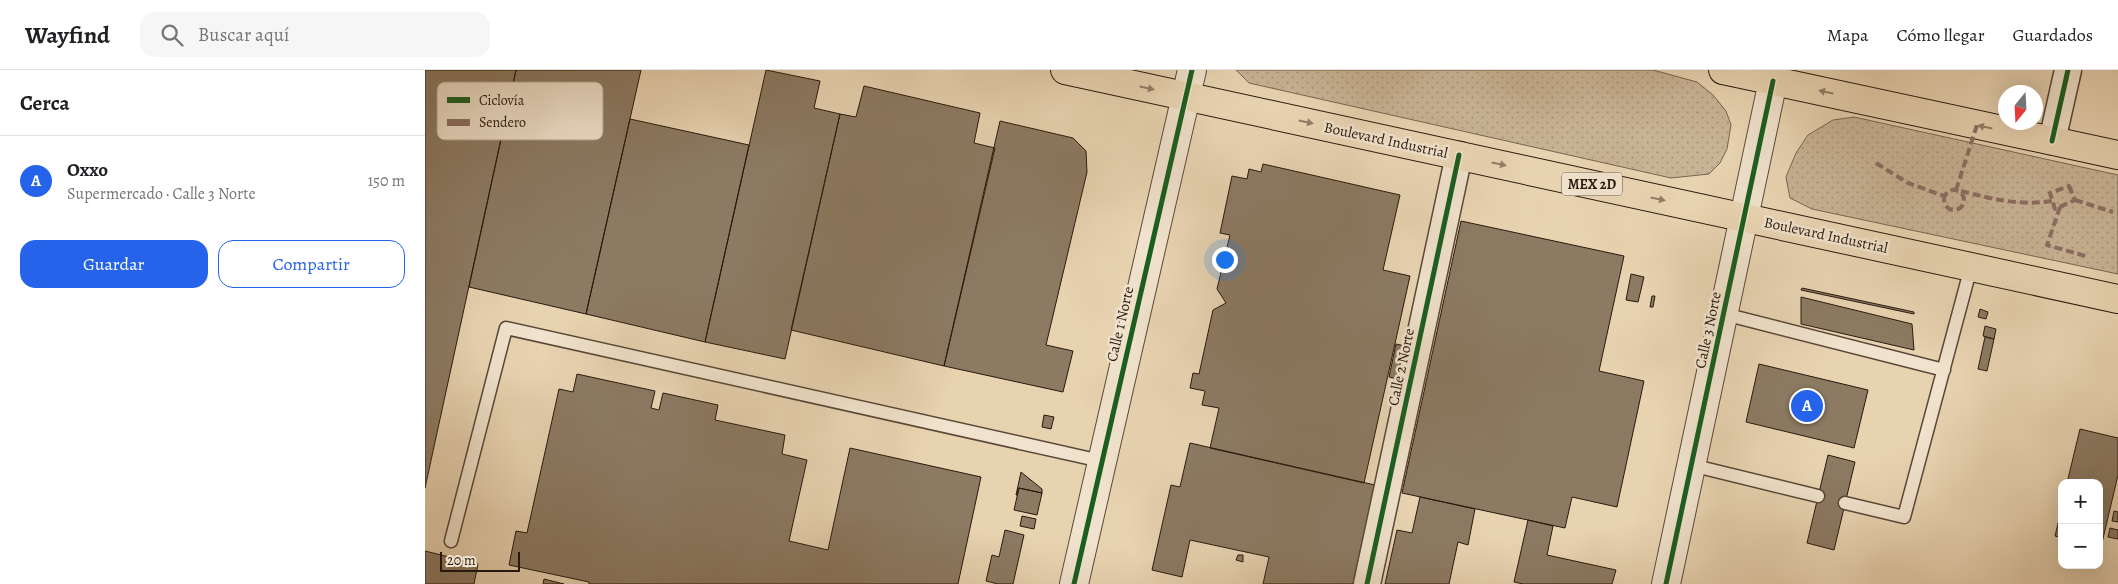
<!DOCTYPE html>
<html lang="es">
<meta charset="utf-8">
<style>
:root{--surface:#fff;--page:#f6f6f6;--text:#202124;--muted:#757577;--line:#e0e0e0;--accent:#2563eb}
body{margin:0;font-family:Alegreya,serif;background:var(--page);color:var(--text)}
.controls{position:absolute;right:15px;bottom:15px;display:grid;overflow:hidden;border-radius:10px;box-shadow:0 5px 20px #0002}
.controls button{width:45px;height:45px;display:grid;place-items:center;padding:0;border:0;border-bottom:1px solid var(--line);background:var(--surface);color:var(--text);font:25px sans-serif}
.compass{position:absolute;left:1573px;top:15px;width:45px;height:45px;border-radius:50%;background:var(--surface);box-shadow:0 5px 20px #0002;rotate:198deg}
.scale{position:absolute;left:15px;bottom:12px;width:80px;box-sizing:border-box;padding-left:5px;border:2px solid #29190e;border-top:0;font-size:14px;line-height:18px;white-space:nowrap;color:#29190e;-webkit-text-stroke:4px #f0e2cc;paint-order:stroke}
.you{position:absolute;left:799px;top:189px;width:18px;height:18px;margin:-12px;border:4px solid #fff;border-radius:50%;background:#1a73e8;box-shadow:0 0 0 8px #1a73e833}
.badge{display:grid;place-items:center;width:32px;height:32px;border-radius:50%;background:var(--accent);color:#fff;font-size:16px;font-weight:700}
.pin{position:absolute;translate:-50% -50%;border:2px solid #fff;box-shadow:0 1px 5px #0006}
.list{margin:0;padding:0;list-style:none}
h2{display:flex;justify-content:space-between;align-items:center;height:65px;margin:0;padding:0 20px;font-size:21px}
h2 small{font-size:16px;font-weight:400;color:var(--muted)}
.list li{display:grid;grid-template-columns:32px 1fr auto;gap:15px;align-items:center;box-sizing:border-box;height:90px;padding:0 20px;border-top:1px solid var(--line)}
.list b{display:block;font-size:19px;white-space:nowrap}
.list p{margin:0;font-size:16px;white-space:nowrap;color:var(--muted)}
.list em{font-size:16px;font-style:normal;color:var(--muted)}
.actions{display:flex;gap:10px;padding:15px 20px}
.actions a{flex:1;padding:11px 0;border:1px solid var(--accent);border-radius:15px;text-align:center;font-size:18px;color:var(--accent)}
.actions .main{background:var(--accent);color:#fff}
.icon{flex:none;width:28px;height:28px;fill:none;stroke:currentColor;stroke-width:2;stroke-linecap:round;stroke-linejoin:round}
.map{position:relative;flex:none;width:1693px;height:514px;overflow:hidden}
header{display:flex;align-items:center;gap:30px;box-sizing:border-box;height:70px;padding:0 25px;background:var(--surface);border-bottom:1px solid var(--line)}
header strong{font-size:24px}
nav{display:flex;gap:28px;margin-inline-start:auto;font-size:18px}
.search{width:350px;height:45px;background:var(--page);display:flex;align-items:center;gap:12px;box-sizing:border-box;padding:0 18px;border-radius:15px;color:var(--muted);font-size:19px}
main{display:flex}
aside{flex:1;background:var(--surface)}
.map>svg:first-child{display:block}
.grass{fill:url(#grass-dots);stroke:#786652}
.building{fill:#8c7a63;stroke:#29190e}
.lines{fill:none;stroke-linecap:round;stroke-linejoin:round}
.service-casing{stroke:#594837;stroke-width:15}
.minor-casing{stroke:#594837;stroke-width:29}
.tertiary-casing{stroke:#594837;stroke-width:30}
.trunk-casing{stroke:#29190e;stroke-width:30}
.service{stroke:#f0e2cc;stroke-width:12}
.minor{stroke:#f0e2cc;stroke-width:26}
.tertiary{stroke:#f0e2cc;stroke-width:28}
.trunk{stroke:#e8d3b1;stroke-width:28}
.quiet{stroke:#8d6e63;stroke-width:4;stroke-dasharray:8 4;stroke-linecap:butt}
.cycleway-casing{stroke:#f0e2cc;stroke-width:8}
.cycleway{stroke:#1b5e20;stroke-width:5}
.oneway{fill:#927f68}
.labels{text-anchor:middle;stroke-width:5;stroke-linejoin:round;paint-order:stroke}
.shield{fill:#f0e2cc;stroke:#655547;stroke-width:1}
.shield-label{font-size:14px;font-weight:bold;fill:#29190e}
.street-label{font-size:15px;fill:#29190e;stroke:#f0e2cc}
.key{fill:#f0e2cc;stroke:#b4a693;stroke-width:1}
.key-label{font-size:14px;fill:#29190e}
</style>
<header>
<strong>Wayfind</strong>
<div class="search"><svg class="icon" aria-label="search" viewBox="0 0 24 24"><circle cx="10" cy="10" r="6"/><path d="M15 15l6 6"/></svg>Buscar aquí</div>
<nav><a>Mapa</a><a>Cómo llegar</a><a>Guardados</a></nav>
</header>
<main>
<aside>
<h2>Cerca<small></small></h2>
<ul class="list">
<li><span class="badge">A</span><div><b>Oxxo</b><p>Supermercado · Calle 3 Norte</p></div><em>150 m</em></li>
</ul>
<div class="actions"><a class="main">Guardar</a><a>Compartir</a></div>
</aside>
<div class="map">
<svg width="1693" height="514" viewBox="0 0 1693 514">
<defs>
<pattern id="grass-dots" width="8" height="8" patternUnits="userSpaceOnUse" patternTransform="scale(1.25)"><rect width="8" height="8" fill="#c8b395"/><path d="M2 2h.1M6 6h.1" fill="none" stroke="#ac997f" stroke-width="1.8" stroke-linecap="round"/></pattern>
</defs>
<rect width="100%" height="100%" fill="#e8d3b1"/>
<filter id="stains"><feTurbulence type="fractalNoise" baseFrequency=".004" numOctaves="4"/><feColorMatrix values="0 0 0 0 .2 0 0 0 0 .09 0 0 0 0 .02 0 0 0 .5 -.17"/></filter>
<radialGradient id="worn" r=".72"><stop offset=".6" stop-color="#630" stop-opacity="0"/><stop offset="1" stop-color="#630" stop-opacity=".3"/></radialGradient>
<path class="grass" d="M811 0H1228L1272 12 1288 25 1301 41 1306 55 1302 79 1295 93 1284 104 1246 108 824 13Z
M1429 47 1693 105V204L1387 139 1365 128 1361 107 1371 83 1383 65 1408 50Z"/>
<path class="building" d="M0 0H91L0 418Z
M91 0H216L161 244 44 217Z
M341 0 395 11 389 38 415 44 360 289 280 272Z
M439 16 555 43 549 73 570 78 519 296 366 260 415 44 431 47Z
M205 49 324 75 280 272 161 244Z
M575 51 648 68 661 81 662 102 621 275 648 281 638 322 519 296Z
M838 94 975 125 958 200 985 206 939 413 785 378 794 338 777 335 780 321 765 318 768 303 774 304 788 240 801 233 792 219 805 165 795 163 807 106 822 109 824 99 836 102Z
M1036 151 1199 186 1174 301 1219 311 1192 437 1147 427 1140 458 977 423Z
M1206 204 1219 207 1213 232 1201 230Z
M1377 218 1489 242V244L1376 220Z
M1227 226H1230L1228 237H1225Z
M1376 227 1487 254 1489 280 1376 254Z
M1555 239 1563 242 1561 249 1553 247Z
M1560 256 1571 259 1569 269 1558 266Z
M1560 267 1569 269 1562 301 1553 299Z
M971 274 980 276 973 309 964 307Z
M1334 294 1443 320 1429 378 1321 352Z
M152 304 230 321 226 338 234 340 238 323 293 335 290 350 360 365 357 384 382 390 364 471 403 480 425 378 556 407 533 514H164V512L84 495 91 461 102 463 134 319 148 322Z
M619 345 629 347 626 359 617 357Z
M1655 359 1693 368V405L1676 477 1674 476V413H1642Z
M765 373 950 415 928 514H838L844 487 765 470 757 507 727 500 746 415 755 417Z
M1403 385 1430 392 1409 480 1382 473Z
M596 402 617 419V423L594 418 592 425H591Z
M594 418 617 423 612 445 589 440Z
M995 427 1050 439 1043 475 1033 472 1024 514H960L972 460 987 463Z
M1637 437V468L1630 466Z
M1689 441 1693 442V452L1687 451Z
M597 446 611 449 609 459 595 456Z
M1103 450 1128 456 1122 485 1191 500 1187 514H1098L1089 512Z
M1685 458 1693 460V469L1683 467Z
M580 460 599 465 588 514H573L561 511 567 485 574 487Z
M0 481 53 494 49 514H0Z
M813 485H818V492L811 490Z
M119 509 139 514H118Z"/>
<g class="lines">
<defs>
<path id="service" d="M1299 244 1519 300
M1266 395 1393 426
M1420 433 1479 447 1546 197
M26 471 81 258 676 391"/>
<path id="minor" d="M1627 71 1643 0
M942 514 1034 85"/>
<path id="tertiary" d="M649 514 767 0
M1241 514 1348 11"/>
<path id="trunk" d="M640 0 1693 229
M1298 0 1693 85"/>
</defs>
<use href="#service" class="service-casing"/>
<use href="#minor" class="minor-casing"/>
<use href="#tertiary" class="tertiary-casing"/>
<use href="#trunk" class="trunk-casing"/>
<use href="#service" class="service"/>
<use href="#minor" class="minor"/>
<use href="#tertiary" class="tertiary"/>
<use href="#trunk" class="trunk"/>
<path class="quiet" d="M1451 93 1483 113 1519 126
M1644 116 1650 130 1630 139 1625 123Z
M1519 130a10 10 0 1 1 20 0a10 10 0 1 1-20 0Z
M1531 120 1552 55
M1536 121C1567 129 1595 136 1627 131
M1650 130 1688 142
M1635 137 1622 175 1664 187"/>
<defs>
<path id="cycleway" d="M1627 71 1643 0
M649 514 767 0
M942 514 1034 85
M1241 514 1348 11"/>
</defs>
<use href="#cycleway" class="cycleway-casing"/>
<use href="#cycleway" class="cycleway"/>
</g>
<defs><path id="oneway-solid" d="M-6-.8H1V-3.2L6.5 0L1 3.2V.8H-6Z" transform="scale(1.25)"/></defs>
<g class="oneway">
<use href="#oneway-solid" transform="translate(722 18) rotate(12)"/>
<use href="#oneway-solid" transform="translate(1401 22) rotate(-168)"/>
<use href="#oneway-solid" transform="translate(881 52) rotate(12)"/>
<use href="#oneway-solid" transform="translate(1560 57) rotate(-168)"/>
<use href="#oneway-solid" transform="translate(1074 94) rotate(12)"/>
<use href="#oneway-solid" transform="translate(1233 129) rotate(12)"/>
</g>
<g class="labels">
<rect class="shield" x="1137" y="102.5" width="60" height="23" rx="4"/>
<g class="shield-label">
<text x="1167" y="119">MEX 2D</text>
</g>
<g class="street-label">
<text transform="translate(961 70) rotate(12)" y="5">Boulevard Industrial</text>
<text transform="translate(1401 165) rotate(12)" y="5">Boulevard Industrial</text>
<text transform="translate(695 254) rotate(-77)" y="5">Calle 1 Norte</text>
<text transform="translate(1283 260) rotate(-78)" y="5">Calle 3 Norte</text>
<text transform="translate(976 297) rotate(-78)" y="5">Calle 2 Norte</text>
</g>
</g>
<rect x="12" y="12" width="166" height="58" rx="8" class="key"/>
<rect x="22" y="27" width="23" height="6" fill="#1b5e20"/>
<rect x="22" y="49" width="23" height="7" fill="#8d6e63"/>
<g class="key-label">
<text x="54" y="35">Ciclovía</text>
<text x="54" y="57">Sendero</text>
</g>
<rect width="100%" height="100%" filter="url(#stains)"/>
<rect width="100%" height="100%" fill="url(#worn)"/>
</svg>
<div class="controls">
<button>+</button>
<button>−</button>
</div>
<svg class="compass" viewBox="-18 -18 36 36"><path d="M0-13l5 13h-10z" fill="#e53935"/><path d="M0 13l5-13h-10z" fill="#757577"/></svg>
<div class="scale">20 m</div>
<div class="you"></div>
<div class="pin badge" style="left:1382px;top:336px">A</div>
</div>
</main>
